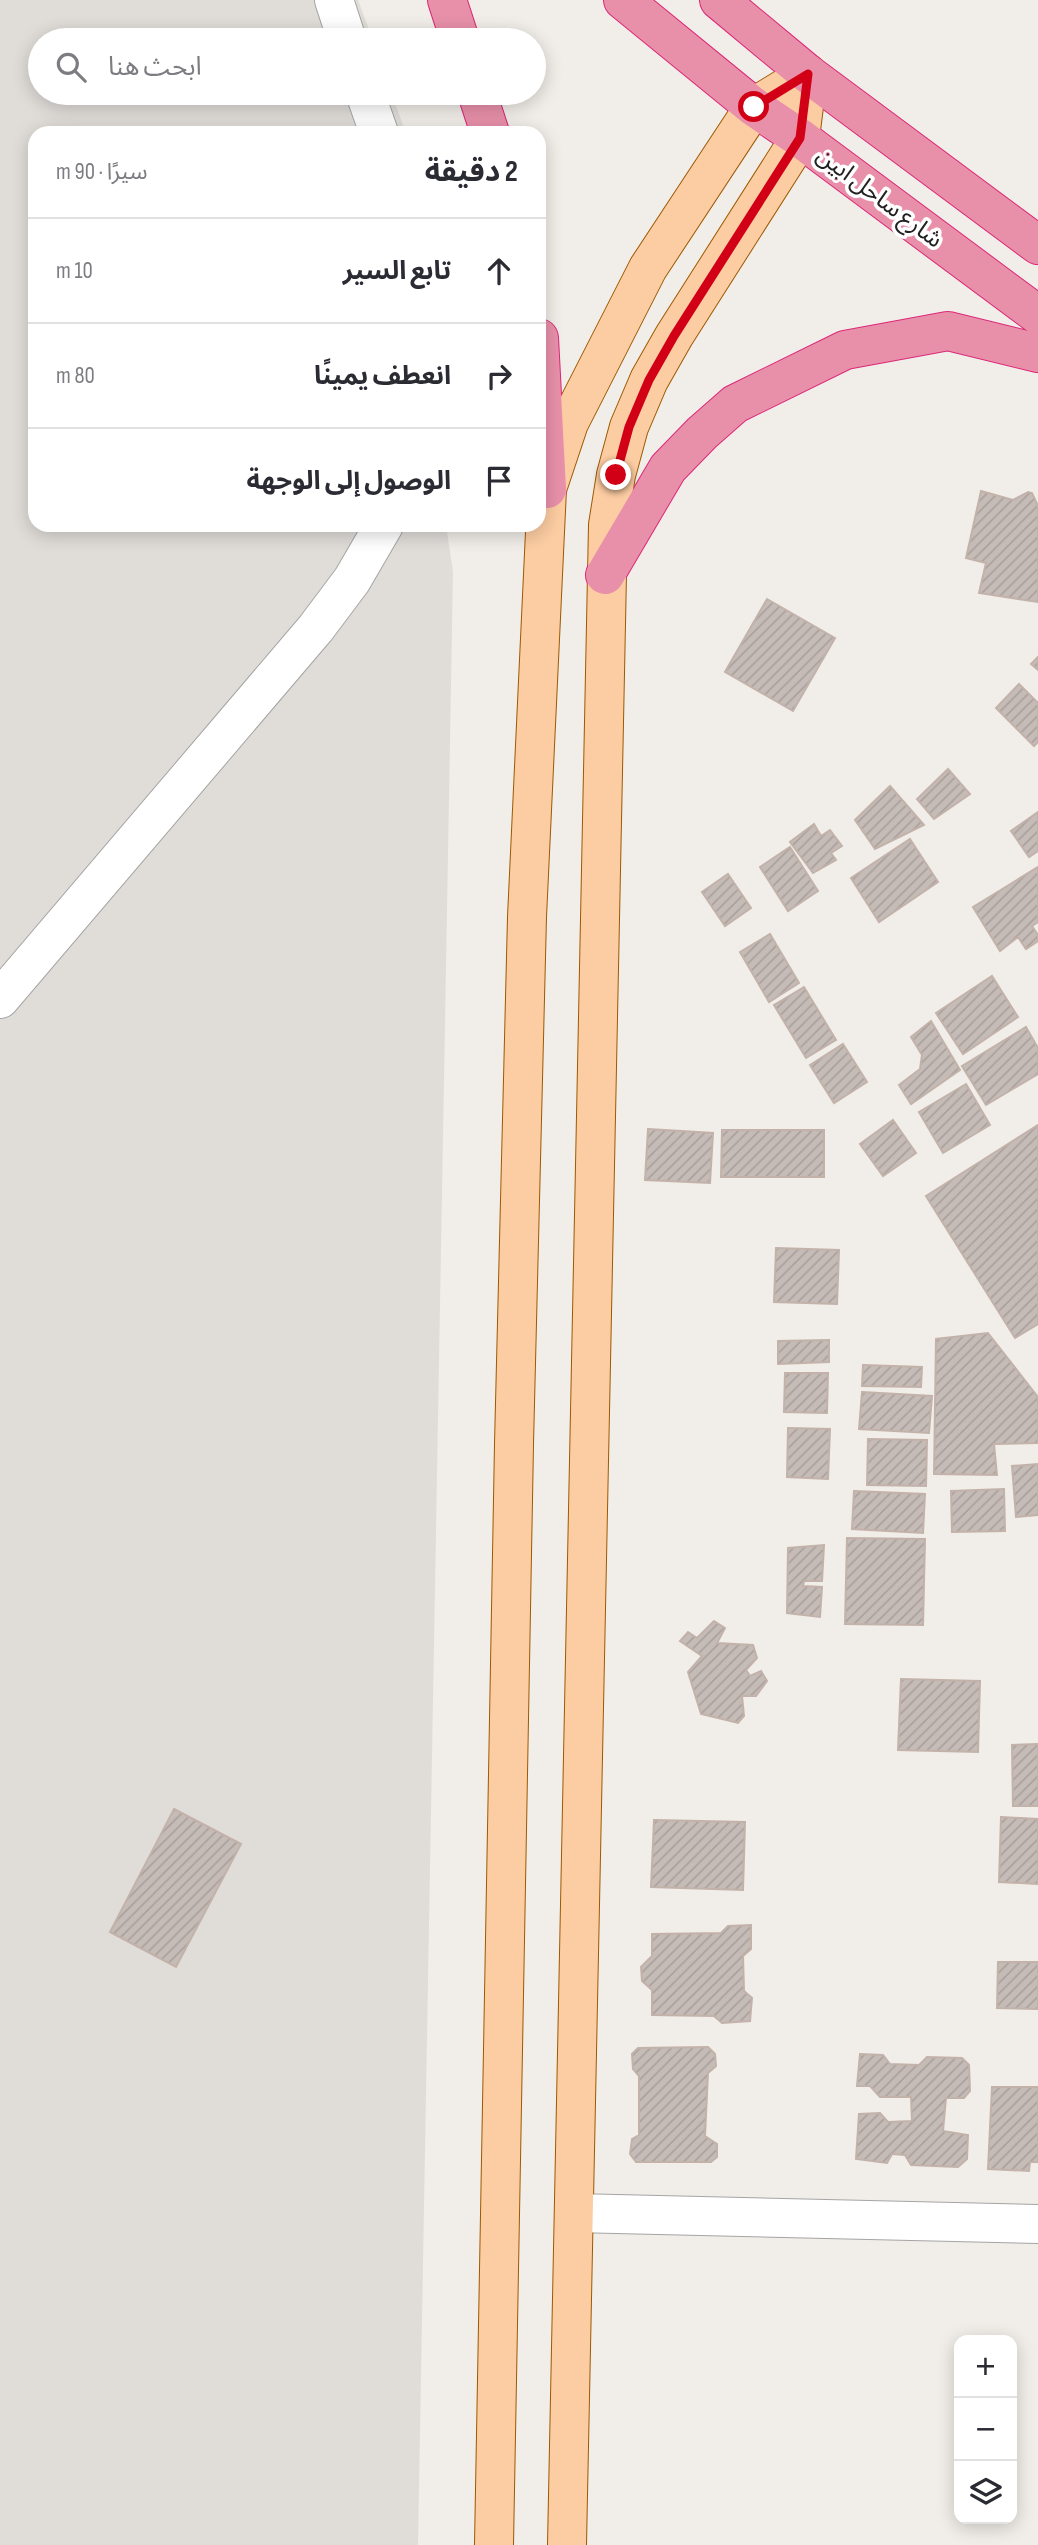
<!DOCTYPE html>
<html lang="ar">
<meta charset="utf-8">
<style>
:root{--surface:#fff;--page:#f2f2f3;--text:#2b2b33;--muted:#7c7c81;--line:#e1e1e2}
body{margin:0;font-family:"Sofia Sans Condensed","Noto Sans Arabic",sans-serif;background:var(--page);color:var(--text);direction:rtl}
.controls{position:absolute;right:21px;bottom:21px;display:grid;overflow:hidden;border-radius:14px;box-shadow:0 4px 18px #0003}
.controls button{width:63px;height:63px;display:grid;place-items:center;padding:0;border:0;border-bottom:2px solid var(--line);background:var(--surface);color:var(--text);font:35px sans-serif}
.stop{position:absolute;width:21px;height:21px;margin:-16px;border:5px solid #d20016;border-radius:50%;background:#fff}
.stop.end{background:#d20016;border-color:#fff;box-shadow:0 2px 7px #0008}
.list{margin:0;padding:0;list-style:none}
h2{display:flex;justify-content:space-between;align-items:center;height:91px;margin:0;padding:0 28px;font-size:30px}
h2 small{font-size:23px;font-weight:400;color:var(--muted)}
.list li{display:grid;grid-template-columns:46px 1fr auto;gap:21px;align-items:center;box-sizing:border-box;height:105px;padding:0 28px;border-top:2px solid var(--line)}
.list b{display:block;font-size:26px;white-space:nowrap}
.list em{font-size:23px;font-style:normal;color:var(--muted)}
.icon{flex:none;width:38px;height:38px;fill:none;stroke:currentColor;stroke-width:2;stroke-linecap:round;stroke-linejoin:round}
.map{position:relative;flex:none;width:1038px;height:2545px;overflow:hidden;direction:ltr}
.search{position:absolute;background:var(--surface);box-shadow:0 4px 18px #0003;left:28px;top:28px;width:518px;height:77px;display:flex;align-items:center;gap:18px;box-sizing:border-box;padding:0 24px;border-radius:38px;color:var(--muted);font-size:26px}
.panel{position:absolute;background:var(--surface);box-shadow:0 4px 18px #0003;left:28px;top:126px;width:518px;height:406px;border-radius:21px;direction:rtl}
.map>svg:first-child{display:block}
.airport{fill:#e0ddd9}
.building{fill:url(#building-hatch);stroke:#c3b2aa;stroke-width:2}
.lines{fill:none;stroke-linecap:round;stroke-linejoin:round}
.minor-casing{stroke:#a5a5a5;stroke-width:40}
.major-casing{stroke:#9e5900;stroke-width:40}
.highway-casing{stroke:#dc2878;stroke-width:40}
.minor{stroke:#fff;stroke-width:38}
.major{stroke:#fccca2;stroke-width:38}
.highway{stroke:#e890aa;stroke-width:38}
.route{stroke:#d20016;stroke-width:9}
.labels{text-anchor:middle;stroke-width:7;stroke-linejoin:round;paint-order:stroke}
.street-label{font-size:24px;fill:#212121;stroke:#fff}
</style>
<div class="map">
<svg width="1038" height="2545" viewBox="0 0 1038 2545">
<defs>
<pattern id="building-hatch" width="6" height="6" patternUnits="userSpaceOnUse" patternTransform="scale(1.75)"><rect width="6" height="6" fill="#c6bcb7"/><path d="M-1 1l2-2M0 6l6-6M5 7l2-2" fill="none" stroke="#aaa19d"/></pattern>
</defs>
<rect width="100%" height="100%" fill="#f1ede8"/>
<path class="airport" d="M0 0H358L373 40H40V93H391L406 133H35V525H446L453 572 418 2545H0Z"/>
<path class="building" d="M981 491 1013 500 1028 492 1032 493 1038 506V602L979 593 986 563 966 558Z
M767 599 835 638 793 711 725 672Z
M1038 657V670L1031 664Z
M1019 684 1038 703V742L1034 746 996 708Z
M948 769 970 794 934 819 917 799Z
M890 786 924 825 875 849 855 820Z
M1038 812V851L1029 857 1011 831Z
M814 824 821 836 830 830 842 846 831 853 836 860 813 873 790 842Z
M910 839 938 882 879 922 851 878Z
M790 847 818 891 788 911 760 867Z
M1038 867V922L1032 926 1038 935V941L1026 949 1018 937 1000 951 973 907Z
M728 874 751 908 725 926 702 892Z
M770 934 799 983 769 1002 740 952Z
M992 976 1018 1017 963 1054 936 1013Z
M804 987 836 1040 806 1058 774 1005Z
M931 1021 960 1070 911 1104 899 1085 920 1069 922 1055 911 1037Z
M1026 1027 1038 1048V1074L986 1105 962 1066Z
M843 1044 867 1082 834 1103 810 1065Z
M966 1084 990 1125 943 1153 919 1112Z
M893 1120 916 1153 883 1176 860 1144Z
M1038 1125V1324L1015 1338 926 1196Z
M648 1129 713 1133 710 1183 645 1180Z
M722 1130H824V1177H721Z
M776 1248 839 1250 837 1304 774 1302Z
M988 1333 1038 1397V1443L994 1444 997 1475 934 1474 936 1339Z
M829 1340V1362L778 1364V1341Z
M863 1365 922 1367 921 1387 862 1386Z
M785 1373H828L827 1413 784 1412Z
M862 1392 932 1396 929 1433 859 1429Z
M788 1428 830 1429 828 1479 787 1477Z
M868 1439 927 1440 926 1486 867 1485Z
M1038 1464V1515L1016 1517 1012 1466Z
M1004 1489 1005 1531 952 1532 951 1491Z
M854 1491 925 1494 923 1533 852 1529Z
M847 1538 925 1539 923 1625 845 1624Z
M824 1545 822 1581H804L803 1586 822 1587 820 1617 787 1613 788 1548Z
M714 1621 725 1628 717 1643 753 1645 757 1658 746 1670 750 1676 761 1671 767 1681 756 1696H742L744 1716 738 1723 701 1714 688 1672 702 1656 680 1641 688 1632 697 1638Z
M901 1679 980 1681 978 1752 898 1750Z
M1038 1744V1806H1013L1012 1745Z
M174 1809 241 1844 176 1967 110 1932Z
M1001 1817 1038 1819V1884L999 1882Z
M654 1820 745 1822 743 1890 651 1887Z
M751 1925V1949L743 1956 744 1991 752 1998 750 2021 722 2023 714 2016 652 2015V1990L642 1981 641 1967 652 1956V1934L721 1933 728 1926Z
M998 1962H1038V2009L997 2008Z
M708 2047 715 2054 716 2066 708 2073 705 2136 717 2144V2157L711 2162H636L630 2154 632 2139 639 2135V2076L633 2069 632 2054 638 2048Z
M860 2054 883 2055 890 2064 919 2065 927 2057 962 2058 969 2065 970 2091 964 2098H946L943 2131 968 2135 967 2159 958 2167 911 2165 905 2155 892 2154 887 2163 856 2159 859 2114 880 2113 888 2122 912 2121 911 2097H880L870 2086H857Z
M992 2087H1038V2162H1030L1029 2171 988 2169Z"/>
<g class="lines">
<defs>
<path id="minor" d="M334 0 347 40
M365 93 379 133
M0 999 316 628 352 580 384 525
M574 2213 1038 2224"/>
<path id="major" d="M494 2545 514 1444 527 917 547 489 569 423 648 268 754 107 808 74
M567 2545 608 525 616 475 629 427 649 380 674 336 800 138 808 74"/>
<path id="highway" d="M447 0 460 40
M623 0 754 107 800 138 1038 315
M719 0 808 74 1038 245
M477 93 490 133
M539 338 547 489
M605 575 668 468 702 433 735 404 845 350 948 331 1038 353"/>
</defs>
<use href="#minor" class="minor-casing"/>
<use href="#major" class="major-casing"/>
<use href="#highway" class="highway-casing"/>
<use href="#minor" class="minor"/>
<use href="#major" class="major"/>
<use href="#highway" class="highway"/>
</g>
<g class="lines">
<path class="route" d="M616 475 629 427 649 380 674 336 800 138 808 74 754 107"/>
</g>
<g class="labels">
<g class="street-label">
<text transform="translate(880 197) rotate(37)" y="8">شارع ساحل ابين</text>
</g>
</g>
</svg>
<div class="controls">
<button>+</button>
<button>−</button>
<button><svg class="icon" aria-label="layers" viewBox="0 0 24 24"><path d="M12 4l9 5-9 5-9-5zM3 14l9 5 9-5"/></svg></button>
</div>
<div class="stop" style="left:754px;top:107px"></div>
<div class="stop end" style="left:616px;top:475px"></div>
<div class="search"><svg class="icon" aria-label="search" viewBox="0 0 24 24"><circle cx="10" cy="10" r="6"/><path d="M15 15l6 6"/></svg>ابحث هنا</div>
<section class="panel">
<h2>2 دقيقة<small>سيرًا · 90 m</small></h2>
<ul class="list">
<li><svg class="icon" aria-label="ahead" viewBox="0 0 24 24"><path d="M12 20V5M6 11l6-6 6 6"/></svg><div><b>تابع السير</b></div><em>10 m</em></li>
<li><svg class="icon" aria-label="right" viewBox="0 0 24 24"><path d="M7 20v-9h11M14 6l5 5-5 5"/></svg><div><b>انعطف يمينًا</b></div><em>80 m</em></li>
<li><svg class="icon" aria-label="arrive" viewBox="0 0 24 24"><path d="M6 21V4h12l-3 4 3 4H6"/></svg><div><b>الوصول إلى الوجهة</b></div></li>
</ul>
</section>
</div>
